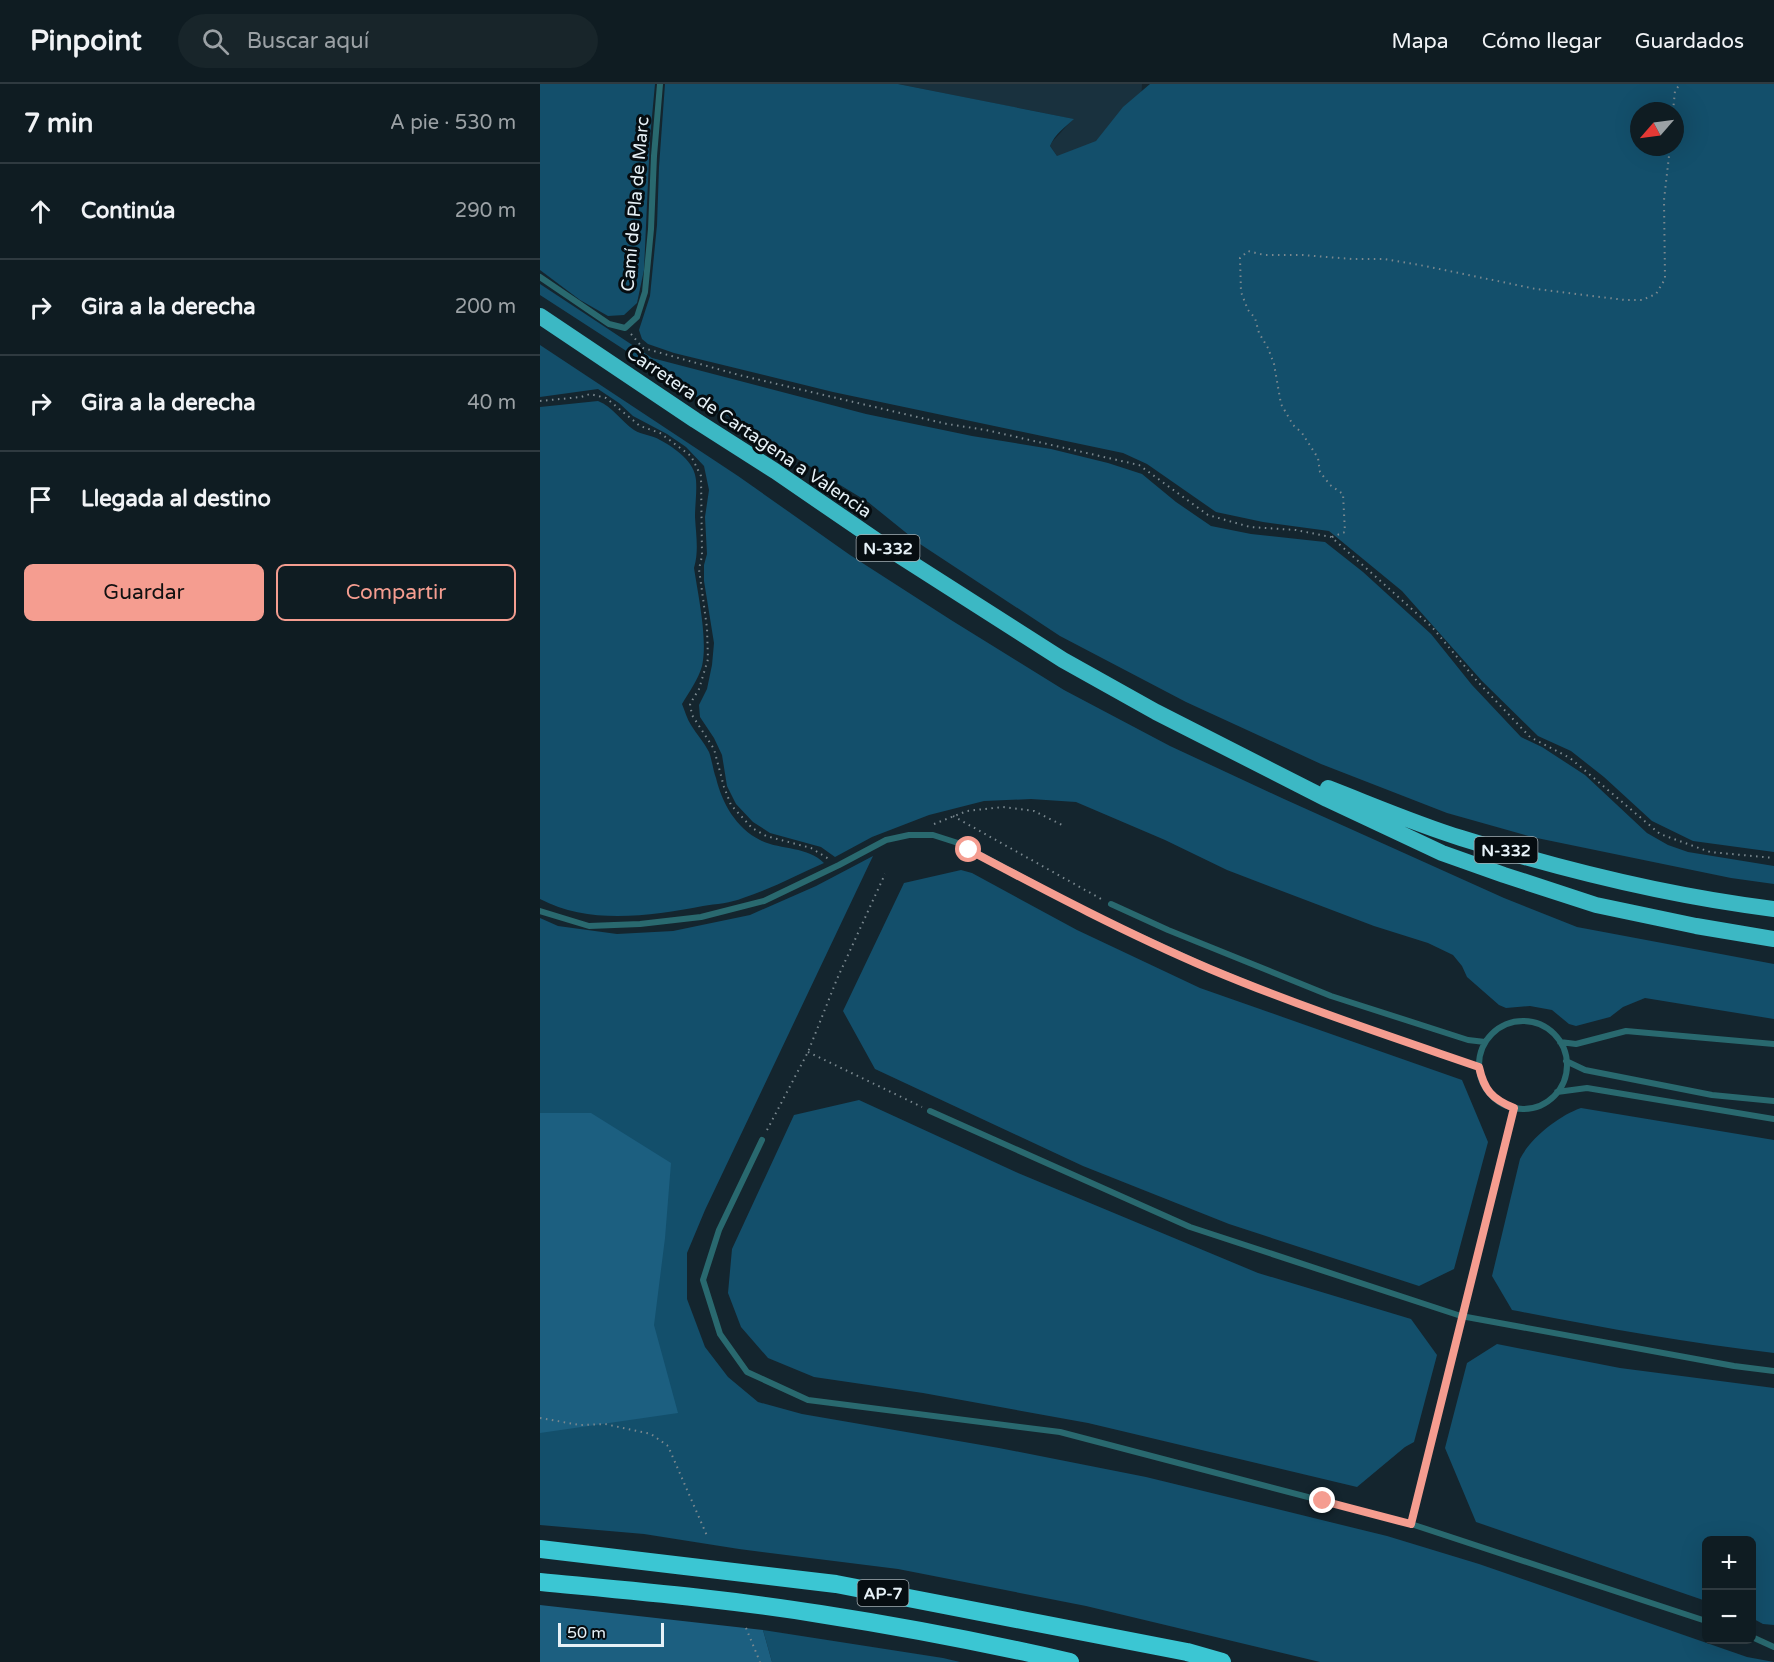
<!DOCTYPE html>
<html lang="es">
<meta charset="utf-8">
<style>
:root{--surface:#0f1c22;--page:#18252a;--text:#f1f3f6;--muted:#9ba1a5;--line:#2f3a40;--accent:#f59d90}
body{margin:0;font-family:"Varela Round",sans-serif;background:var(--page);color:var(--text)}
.controls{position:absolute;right:18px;bottom:18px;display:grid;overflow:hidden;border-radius:9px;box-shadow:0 6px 24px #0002}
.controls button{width:54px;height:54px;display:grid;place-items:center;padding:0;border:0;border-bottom:2px solid var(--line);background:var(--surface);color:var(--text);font:30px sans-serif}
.compass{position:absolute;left:1090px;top:18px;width:54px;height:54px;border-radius:50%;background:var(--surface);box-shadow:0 6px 24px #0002;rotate:242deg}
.scale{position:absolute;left:18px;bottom:15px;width:106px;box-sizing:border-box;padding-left:6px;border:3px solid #e6f1f7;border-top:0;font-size:16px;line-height:21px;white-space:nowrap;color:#e6f1f7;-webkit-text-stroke:4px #060d11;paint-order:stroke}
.stop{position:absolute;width:18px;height:18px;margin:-14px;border:4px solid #f59d90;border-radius:50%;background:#fff}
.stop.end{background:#f59d90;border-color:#fff;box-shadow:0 2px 6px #0008}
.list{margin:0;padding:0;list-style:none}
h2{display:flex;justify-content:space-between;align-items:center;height:78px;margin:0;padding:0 24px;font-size:26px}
h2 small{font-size:20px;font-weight:400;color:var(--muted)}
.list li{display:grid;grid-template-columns:39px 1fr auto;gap:18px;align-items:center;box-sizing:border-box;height:96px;padding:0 24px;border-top:2px solid var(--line)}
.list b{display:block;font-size:22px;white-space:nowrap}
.list em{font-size:20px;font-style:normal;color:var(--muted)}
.actions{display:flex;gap:12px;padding:18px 24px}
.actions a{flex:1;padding:14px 0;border:2px solid var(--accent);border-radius:9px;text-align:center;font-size:21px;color:var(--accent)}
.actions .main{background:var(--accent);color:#111}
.icon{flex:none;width:33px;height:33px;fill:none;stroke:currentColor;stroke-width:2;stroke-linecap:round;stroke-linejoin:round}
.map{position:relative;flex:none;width:1234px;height:1578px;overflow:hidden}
header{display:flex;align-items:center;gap:36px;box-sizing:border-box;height:84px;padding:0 30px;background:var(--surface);border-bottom:2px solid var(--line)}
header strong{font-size:28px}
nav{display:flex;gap:33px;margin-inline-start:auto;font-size:21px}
.search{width:420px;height:54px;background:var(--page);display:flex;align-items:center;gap:15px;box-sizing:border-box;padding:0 21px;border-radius:33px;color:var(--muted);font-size:22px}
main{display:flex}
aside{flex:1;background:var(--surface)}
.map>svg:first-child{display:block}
.built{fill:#19313e}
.green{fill:#134f6b;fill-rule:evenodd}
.forest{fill:#1c5f80}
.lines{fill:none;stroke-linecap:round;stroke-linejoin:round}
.path{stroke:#7a888f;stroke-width:2;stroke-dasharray:1.5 4.5;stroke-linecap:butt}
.service{stroke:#29696f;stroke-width:6}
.trunk{stroke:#3cb8c4;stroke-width:16}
.motorway{stroke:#3bc6d3;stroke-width:18}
.route{stroke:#f59d90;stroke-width:8}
.labels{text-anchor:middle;stroke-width:6;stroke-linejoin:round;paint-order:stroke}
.shield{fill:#060d11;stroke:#a3adb2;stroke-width:1.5}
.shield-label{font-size:16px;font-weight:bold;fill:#e6f1f7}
.street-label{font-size:18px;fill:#e6f1f7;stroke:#060d11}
</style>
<header>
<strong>Pinpoint</strong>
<div class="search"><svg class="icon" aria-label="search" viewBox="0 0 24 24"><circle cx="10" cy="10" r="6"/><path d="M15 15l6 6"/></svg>Buscar aquí</div>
<nav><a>Mapa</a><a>Cómo llegar</a><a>Guardados</a></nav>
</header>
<main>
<aside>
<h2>7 min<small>A pie · 530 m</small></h2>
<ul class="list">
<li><svg class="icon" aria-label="ahead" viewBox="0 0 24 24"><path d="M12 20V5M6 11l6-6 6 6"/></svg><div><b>Continúa</b></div><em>290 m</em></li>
<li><svg class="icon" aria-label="right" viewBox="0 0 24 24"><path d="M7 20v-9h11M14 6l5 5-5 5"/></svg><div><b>Gira a la derecha</b></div><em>200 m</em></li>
<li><svg class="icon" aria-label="right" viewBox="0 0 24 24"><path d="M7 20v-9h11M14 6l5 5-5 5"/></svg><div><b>Gira a la derecha</b></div><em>40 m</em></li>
<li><svg class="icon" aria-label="arrive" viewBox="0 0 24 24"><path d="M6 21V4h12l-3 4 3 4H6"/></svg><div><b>Llegada al destino</b></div></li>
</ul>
<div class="actions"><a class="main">Guardar</a><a>Compartir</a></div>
</aside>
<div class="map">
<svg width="1234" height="1578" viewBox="0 0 1234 1578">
<rect width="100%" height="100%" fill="#14252e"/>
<path class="built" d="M358 0H602L598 91 517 72 510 62 512 58 533 35Z"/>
<path class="green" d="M0 0H115L110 54 104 186 97 219 84 231 68 232 40 216 0 186Z
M125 0H358L534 35C525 43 515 50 510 62L517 72 556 57 583 23 610 0H1234V768L1153 757 1112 737 1064 693 1031 667 998 652 942 597 862 507 789 447 723 438 676 428 607 380 583 369 293 308 134 269 108 260 102 255 99 246 110 212 117 141 119 83ZM1099 27H1135V63H1099Z
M0 200 112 274 326 330 432 352 511 365 568 379 602 390 636 418 671 442 711 450 785 458 823 488 891 550 932 601 981 653 1002 663 1045 691 1107 749 1128 761 1148 768 1234 782V800L1191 794 992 753 907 729 781 680 646 618 520 552 380 460 328 418 109 284 91 270 0 211Z
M0 261 198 392 310 471 411 536 524 606 630 662 744 715 964 814 1037 843 1234 880V935L1105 914 1083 923 1070 933 1036 942 1029 940 1012 926 990 922 966 924 959 921 927 893 922 882 913 871 888 859 834 842 687 786 625 756 536 718 491 715 444 717 389 731 332 753 295 773 281 763 230 749 213 738 196 720 187 702 182 671 174 654 160 633 159 621 167 605 172 581 174 559 164 497V481L167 470 165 433 169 406 164 382 146 363 127 350 93 332 79 319 58 305 0 313Z
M58 317C73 323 81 337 94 346 102 351 112 351 120 356 135 364 155 378 156 396 157 408 155 421 155 433 156 451 159 467 154 484 158 511 168 556 162 582 158 596 149 608 142 620 145 627 147 635 151 641 157 651 164 658 169 668 172 676 173 686 176 694 182 719 196 744 220 756 239 766 268 762 284 779 257 791 231 805 203 814 191 819 176 820 163 822 110 832 49 841 0 815V323Z
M333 772 165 1126 147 1169V1215L165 1263 188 1293 218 1318 262 1330 459 1364 606 1393 847 1452 939 1480 1207 1573 1234 1578H780L546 1522 358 1485 199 1465 104 1450 0 1441V834L18 842 77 850 133 847 210 831 276 802Z
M421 786 432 789 537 846 660 904 922 996 948 1058 914 1185 879 1202 689 1140 543 1082 335 985 303 927 364 799Z
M319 1016 478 1089 718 1189 871 1235 897 1271 874 1358 865 1363 817 1403 548 1339 383 1309 274 1293 228 1274 201 1243 188 1209 192 1165 254 1031Z
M1041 1024 1234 1056V1269C1146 1259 1059 1243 972 1226L952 1192 980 1075C990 1054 1020 1031 1041 1024Z
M957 1260 1080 1284 1234 1304V1541L1223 1540 1212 1534V1456H1166V1517L936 1438 905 1364 927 1279Z
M223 1546 403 1574 420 1578H232Z"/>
<path class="forest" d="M0 1029H51L131 1079 125 1154 114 1241 138 1329 0 1349Z
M0 1521 223 1546 232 1578H0Z"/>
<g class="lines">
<path class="path" d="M1133 27 1135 7 1140 0
M91 250 103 264 199 291 407 340 446 346 599 381 668 431 710 443 756 446 791 453 817 476 892 543 937 597 990 653 1030 674 1120 750 1170 768 1234 774
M0 317 41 313 50 310 66 314 100 342 120 349 151 372 161 392 162 472 159 485 167 544 168 575 159 605 150 620 152 631 174 665 184 703 191 721 212 744 226 752 271 764 289 775
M792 453 805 448 803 410 790 401 780 388 778 374 762 349 753 341 741 320 734 280 728 264 719 249 715 234 708 226 701 208 700 174 708 167 724 171H762L812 175H844L885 182 996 205 1085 216H1102L1116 210 1125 195 1124 116 1130 63
M413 732 563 816
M394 740 427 727 463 723 494 727 524 742
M268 968 382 1023
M227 1046 268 968 297 895 345 790
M0 1334 40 1341 65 1340 111 1350 128 1362 168 1454
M206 1544 220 1578"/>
<path class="service" d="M0 193 69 240 85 244 97 233 105 208 111 145 114 72 120 0
M571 820 628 846 791 912 928 956 945 958
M0 827 49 842 100 840 161 833 224 817 299 781 346 756 369 751H393L418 759 553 831 669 884 758 920 939 983
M939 981a44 44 0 1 1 88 0a44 44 0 1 1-88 0Z
M1020 958 1036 960 1086 947 1234 960
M1026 977 1045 986 1172 1011 1234 1017
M1017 1008 1047 1004 1234 1035
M390 1027 650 1143 921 1232 1194 1282 1234 1287
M222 1056 179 1146 163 1196 180 1250 207 1288 268 1316 520 1348 871 1440 1166 1537
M871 1440 974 1024
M1212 1553 1234 1563"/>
<path class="trunk" d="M0 232 155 336 235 387 346 463 523 576 616 628 787 715 902 769 964 791 1056 821 1156 842 1234 855
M788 704C832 721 876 740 921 754 1023 786 1128 812 1234 825"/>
<path class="motorway" d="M0 1465 296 1500 647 1568 682 1578
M0 1498C93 1507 187 1515 280 1530 364 1543 447 1559 530 1578"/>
</g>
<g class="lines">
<path class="route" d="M429 766C508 808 588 850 670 885 758 922 849 952 939 983 944 1006 952 1015 974 1024L871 1440 783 1417"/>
</g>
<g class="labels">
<g class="shield">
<rect x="316.5" y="451" width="63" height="26" rx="4.5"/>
<rect x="934.5" y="753" width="63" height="26" rx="4.5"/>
<rect x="317.5" y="1496" width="51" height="26" rx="4.5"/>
</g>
<g class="shield-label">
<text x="348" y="470">N-332</text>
<text x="966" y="772">N-332</text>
<text x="343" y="1515">AP-7</text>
</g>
<g class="street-label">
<text transform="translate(95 120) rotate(-85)" y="6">Camí de Pla de Marc</text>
<text transform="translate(209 348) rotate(34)" y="6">Carretera de Cartagena a Valencia</text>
</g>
</g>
</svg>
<div class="controls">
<button>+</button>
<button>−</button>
</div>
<svg class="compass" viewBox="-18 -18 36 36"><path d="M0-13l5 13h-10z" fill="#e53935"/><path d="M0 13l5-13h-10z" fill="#9ba1a5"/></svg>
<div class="scale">50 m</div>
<div class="stop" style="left:429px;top:766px"></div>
<div class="stop end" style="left:783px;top:1417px"></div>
</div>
</main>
